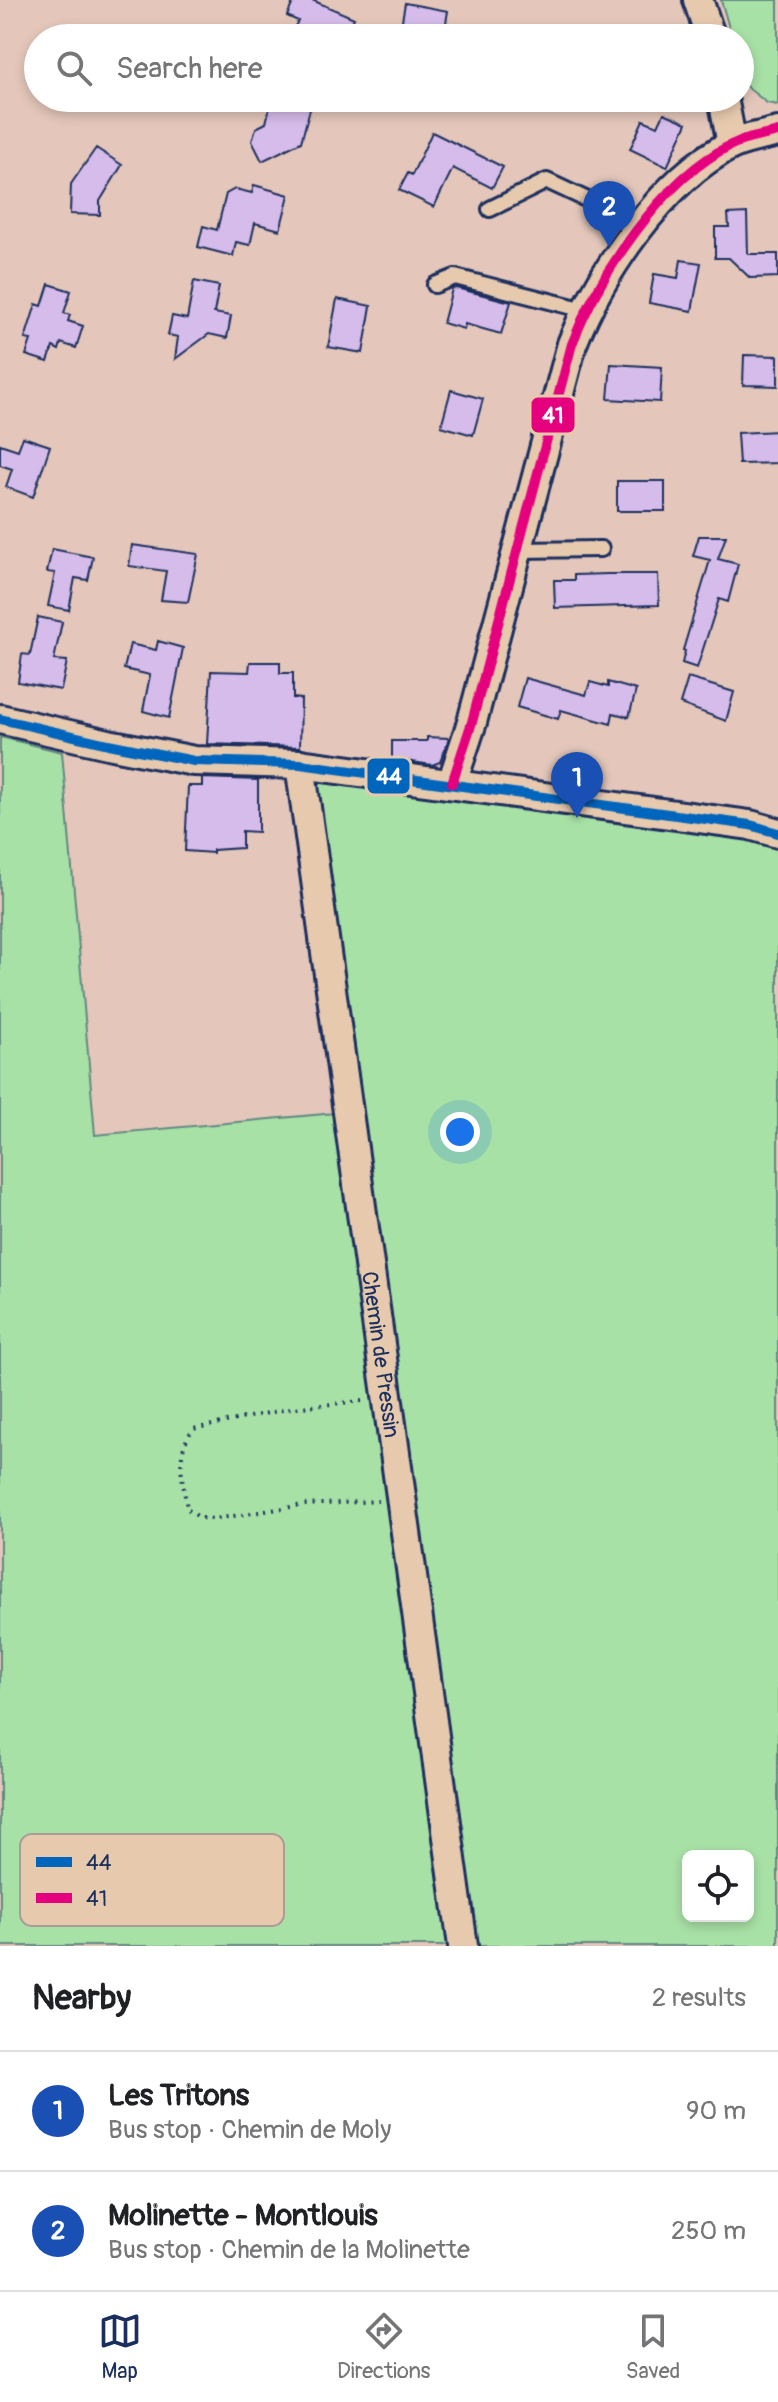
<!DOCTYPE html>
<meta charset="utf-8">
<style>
:root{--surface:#fff;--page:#f6f6f6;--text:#202124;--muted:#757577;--line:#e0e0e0;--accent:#1b2f5e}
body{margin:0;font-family:Pangolin,sans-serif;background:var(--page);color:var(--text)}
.controls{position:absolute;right:24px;bottom:24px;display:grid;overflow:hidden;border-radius:12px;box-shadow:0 4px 12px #0003}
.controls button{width:72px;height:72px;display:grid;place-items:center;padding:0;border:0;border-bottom:2px solid var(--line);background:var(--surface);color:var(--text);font:40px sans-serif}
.you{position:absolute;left:460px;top:1132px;width:28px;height:28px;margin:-20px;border:6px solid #fff;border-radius:50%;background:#1a73e8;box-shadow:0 0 0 12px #1a73e833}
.badge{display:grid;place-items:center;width:52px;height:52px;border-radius:50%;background:var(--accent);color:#fff;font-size:26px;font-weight:700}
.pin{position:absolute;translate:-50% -66px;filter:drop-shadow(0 2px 4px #0008)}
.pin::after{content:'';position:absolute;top:42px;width:28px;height:24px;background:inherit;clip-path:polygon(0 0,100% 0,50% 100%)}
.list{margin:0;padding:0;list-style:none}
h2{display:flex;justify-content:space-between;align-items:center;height:104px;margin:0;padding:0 32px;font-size:34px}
h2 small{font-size:26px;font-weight:400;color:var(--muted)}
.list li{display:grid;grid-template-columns:52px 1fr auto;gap:24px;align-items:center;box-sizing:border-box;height:120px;padding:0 32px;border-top:2px solid var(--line)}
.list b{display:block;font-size:30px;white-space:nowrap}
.list p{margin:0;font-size:26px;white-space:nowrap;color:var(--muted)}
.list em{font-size:26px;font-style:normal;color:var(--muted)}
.icon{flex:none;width:44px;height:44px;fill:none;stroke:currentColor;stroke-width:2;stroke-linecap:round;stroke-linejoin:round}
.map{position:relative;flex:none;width:778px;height:1946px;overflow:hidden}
.search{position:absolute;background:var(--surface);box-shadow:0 4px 12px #0003;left:24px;right:24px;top:24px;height:88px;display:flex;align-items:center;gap:20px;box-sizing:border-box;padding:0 28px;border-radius:44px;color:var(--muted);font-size:30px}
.sheet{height:344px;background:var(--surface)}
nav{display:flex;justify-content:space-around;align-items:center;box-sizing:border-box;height:112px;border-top:2px solid var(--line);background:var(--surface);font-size:22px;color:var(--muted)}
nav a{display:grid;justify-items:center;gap:4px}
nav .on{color:var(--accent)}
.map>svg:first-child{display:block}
.green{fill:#a8e1a6;stroke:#628882;stroke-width:2;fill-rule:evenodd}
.building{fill:#d6bcea;stroke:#1b2f5e;stroke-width:2}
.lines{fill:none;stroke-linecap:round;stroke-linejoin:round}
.lane-casing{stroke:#1b2f5e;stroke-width:20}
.street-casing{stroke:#1b2f5e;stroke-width:34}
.path{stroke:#1b2f5e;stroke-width:4;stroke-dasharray:2 6;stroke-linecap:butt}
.lane{stroke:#e7caae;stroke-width:14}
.street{stroke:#e7caae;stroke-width:28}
.bus-1-casing{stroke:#e7caae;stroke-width:16}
.bus-2-casing{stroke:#e7caae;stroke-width:16}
.bus-1{stroke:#0065bd;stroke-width:10}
.bus-2{stroke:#e5007d;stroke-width:10}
.labels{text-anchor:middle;stroke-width:8;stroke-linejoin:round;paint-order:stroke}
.street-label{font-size:22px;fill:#1b2f5e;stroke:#e7caae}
.key{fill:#e7caae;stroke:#aa9c96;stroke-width:2}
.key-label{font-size:22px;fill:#1b2f5e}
.line-badge{stroke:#e7caae;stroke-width:3}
.badge-label{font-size:22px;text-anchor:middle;font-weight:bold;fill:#fff}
</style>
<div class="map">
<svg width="778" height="1946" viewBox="0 0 778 1946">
<rect width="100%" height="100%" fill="#e4c7ba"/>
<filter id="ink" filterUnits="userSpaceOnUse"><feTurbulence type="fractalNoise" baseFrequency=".0125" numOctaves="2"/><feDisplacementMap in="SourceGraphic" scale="16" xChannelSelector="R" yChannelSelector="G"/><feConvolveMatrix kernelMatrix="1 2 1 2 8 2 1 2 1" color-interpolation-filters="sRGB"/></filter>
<g filter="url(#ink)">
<path class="green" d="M721 0H778V105L767 103 742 83 740 38H732Z
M0 737 62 752 95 1135 357 1111 313 776 778 840V1946H0ZM688 1856H748V1916H688Z"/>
<path class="building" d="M294 0H312L354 18 345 38H317L294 28 298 21 287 16Z
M405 3 448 11 444 35 430 32 429 37 419 35V38H399Z
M272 98H313L301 142 262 161 252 141 256 128 266 123Z
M664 113 687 123 667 167 630 149 643 120 658 126Z
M432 132 503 167 492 188 453 168 434 207 399 190 408 173 412 175Z
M96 148 122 165 100 201V215L70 214 71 184Z
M254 185 289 195 280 230 255 223 250 245 236 242 233 256 198 247 203 226 217 230 226 194 235 189 252 193Z
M747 213 748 254H778V277L750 278 729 258H715V227H729L728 214Z
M681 260 701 263 692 311 649 303 654 274 678 278Z
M194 281 219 286 214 313 231 316 227 338 209 334 175 359 178 337 168 335 172 316 187 319Z
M49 284 71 291 64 313 70 315 68 321 83 326 76 348 61 343 59 350 53 347 48 362 26 355 31 340 25 339 36 304 42 306Z
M456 288 511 302 501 334 465 324 464 329 443 323 452 289Z
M337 299 371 306 363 353 328 347Z
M744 355 778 356V386L743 385Z
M611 364 662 367 660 402 608 399Z
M451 390 483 399 473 435 441 426Z
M778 431V463L739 464 737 433Z
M23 437 50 446 33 497 6 487 12 469 0 465V444L18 450Z
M617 481H665V511H617Z
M699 536H726L718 559 738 564 728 602 719 599 697 668 682 663 685 651 683 650 710 560 693 556Z
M132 545 198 554 188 602 161 600 166 571 129 566Z
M52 549 93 557 88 580 75 578 69 610 48 606 55 573 47 572Z
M608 574H658L659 605 555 608 554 580H574V575Z
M38 617 62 622 54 660 67 661 61 690 18 682 22 654 30 655Z
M158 641 183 648 169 718 143 711 150 675 124 669 130 644 156 650Z
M250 662H280V673H293V698L301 699 300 747 207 744 211 671 249 672Z
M525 678 586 695 590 682 608 687V682L636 690 629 717 613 713 611 724 561 710 558 719 517 707Z
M688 678 734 692 726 721 680 704Z
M427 737 449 738 440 762 432 765 392 759V741H427Z
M202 778 258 780V832L242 831V848L213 850V853L185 851 188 786H202Z"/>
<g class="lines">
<defs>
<path id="lane" d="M490 209 547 181 607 209 638 230
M435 285 455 277 585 310
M516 550 601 549"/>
<g id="street">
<path d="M698 0 711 38"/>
<path d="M723 98 732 144"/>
<path d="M0 719 108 744 194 761 300 764 750 825 778 833"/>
<path id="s1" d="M300 764 463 1946"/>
<path d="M452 783 472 722 572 344C599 275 662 179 731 145 745 138 763 136 778 132"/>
</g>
</defs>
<use href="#lane" class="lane-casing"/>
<use href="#street" class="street-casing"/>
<path class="path" d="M362 1401 292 1408 193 1429C174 1455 183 1479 187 1509L200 1518 215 1519 303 1505 378 1501"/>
<use href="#lane" class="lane"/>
<use href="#street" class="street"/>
<defs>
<path id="bus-1" d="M0 719 108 744 194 761 300 764 750 825 778 833"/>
<path id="bus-2" d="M452 783 472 722 572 344C599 275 662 179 731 145 745 138 763 136 778 132"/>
</defs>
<use href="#bus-1" class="bus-1-casing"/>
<use href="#bus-2" class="bus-2-casing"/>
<use href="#bus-1" class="bus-1"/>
<use href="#bus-2" class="bus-2"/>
</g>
</g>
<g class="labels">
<g class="street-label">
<text dy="8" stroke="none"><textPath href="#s1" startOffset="596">Chemin de Pressin</textPath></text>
</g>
</g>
<rect x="20" y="1834" width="264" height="92" rx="12" class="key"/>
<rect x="36" y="1857" width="36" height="10" fill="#0065bd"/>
<rect x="36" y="1893" width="36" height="10" fill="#e5007d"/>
<g class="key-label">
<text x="86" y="1870">44</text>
<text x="86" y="1906">41</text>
</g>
<g class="line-badge">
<rect x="530" y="396" width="46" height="38" rx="8" fill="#e5007d"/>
<rect x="366" y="757" width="45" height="38" rx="8" fill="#0065bd"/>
</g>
<g class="badge-label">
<text x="553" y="423">41</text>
<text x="389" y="784">44</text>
</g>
</svg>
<div class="controls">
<button><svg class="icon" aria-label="locate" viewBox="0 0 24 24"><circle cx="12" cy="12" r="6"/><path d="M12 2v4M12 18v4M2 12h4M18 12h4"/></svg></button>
</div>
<div class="you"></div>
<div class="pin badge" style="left:577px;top:818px;background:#1a4fb4">1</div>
<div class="pin badge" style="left:609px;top:247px;background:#1a4fb4">2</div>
<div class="search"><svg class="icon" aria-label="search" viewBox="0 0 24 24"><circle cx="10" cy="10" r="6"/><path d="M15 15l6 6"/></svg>Search here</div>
</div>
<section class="sheet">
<h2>Nearby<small>2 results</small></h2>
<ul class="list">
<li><span class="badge" style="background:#1a4fb4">1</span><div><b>Les Tritons</b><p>Bus stop · Chemin de Moly</p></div><em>90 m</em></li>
<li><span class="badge" style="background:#1a4fb4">2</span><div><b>Molinette - Montlouis</b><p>Bus stop · Chemin de la Molinette</p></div><em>250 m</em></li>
</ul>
</section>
<nav>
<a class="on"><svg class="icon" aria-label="map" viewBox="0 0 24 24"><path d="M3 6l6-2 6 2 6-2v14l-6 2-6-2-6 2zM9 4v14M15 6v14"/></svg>Map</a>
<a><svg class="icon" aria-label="directions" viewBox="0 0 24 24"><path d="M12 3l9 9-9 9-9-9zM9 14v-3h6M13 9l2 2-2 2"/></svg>Directions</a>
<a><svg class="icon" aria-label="saved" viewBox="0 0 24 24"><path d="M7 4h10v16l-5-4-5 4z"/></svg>Saved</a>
</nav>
